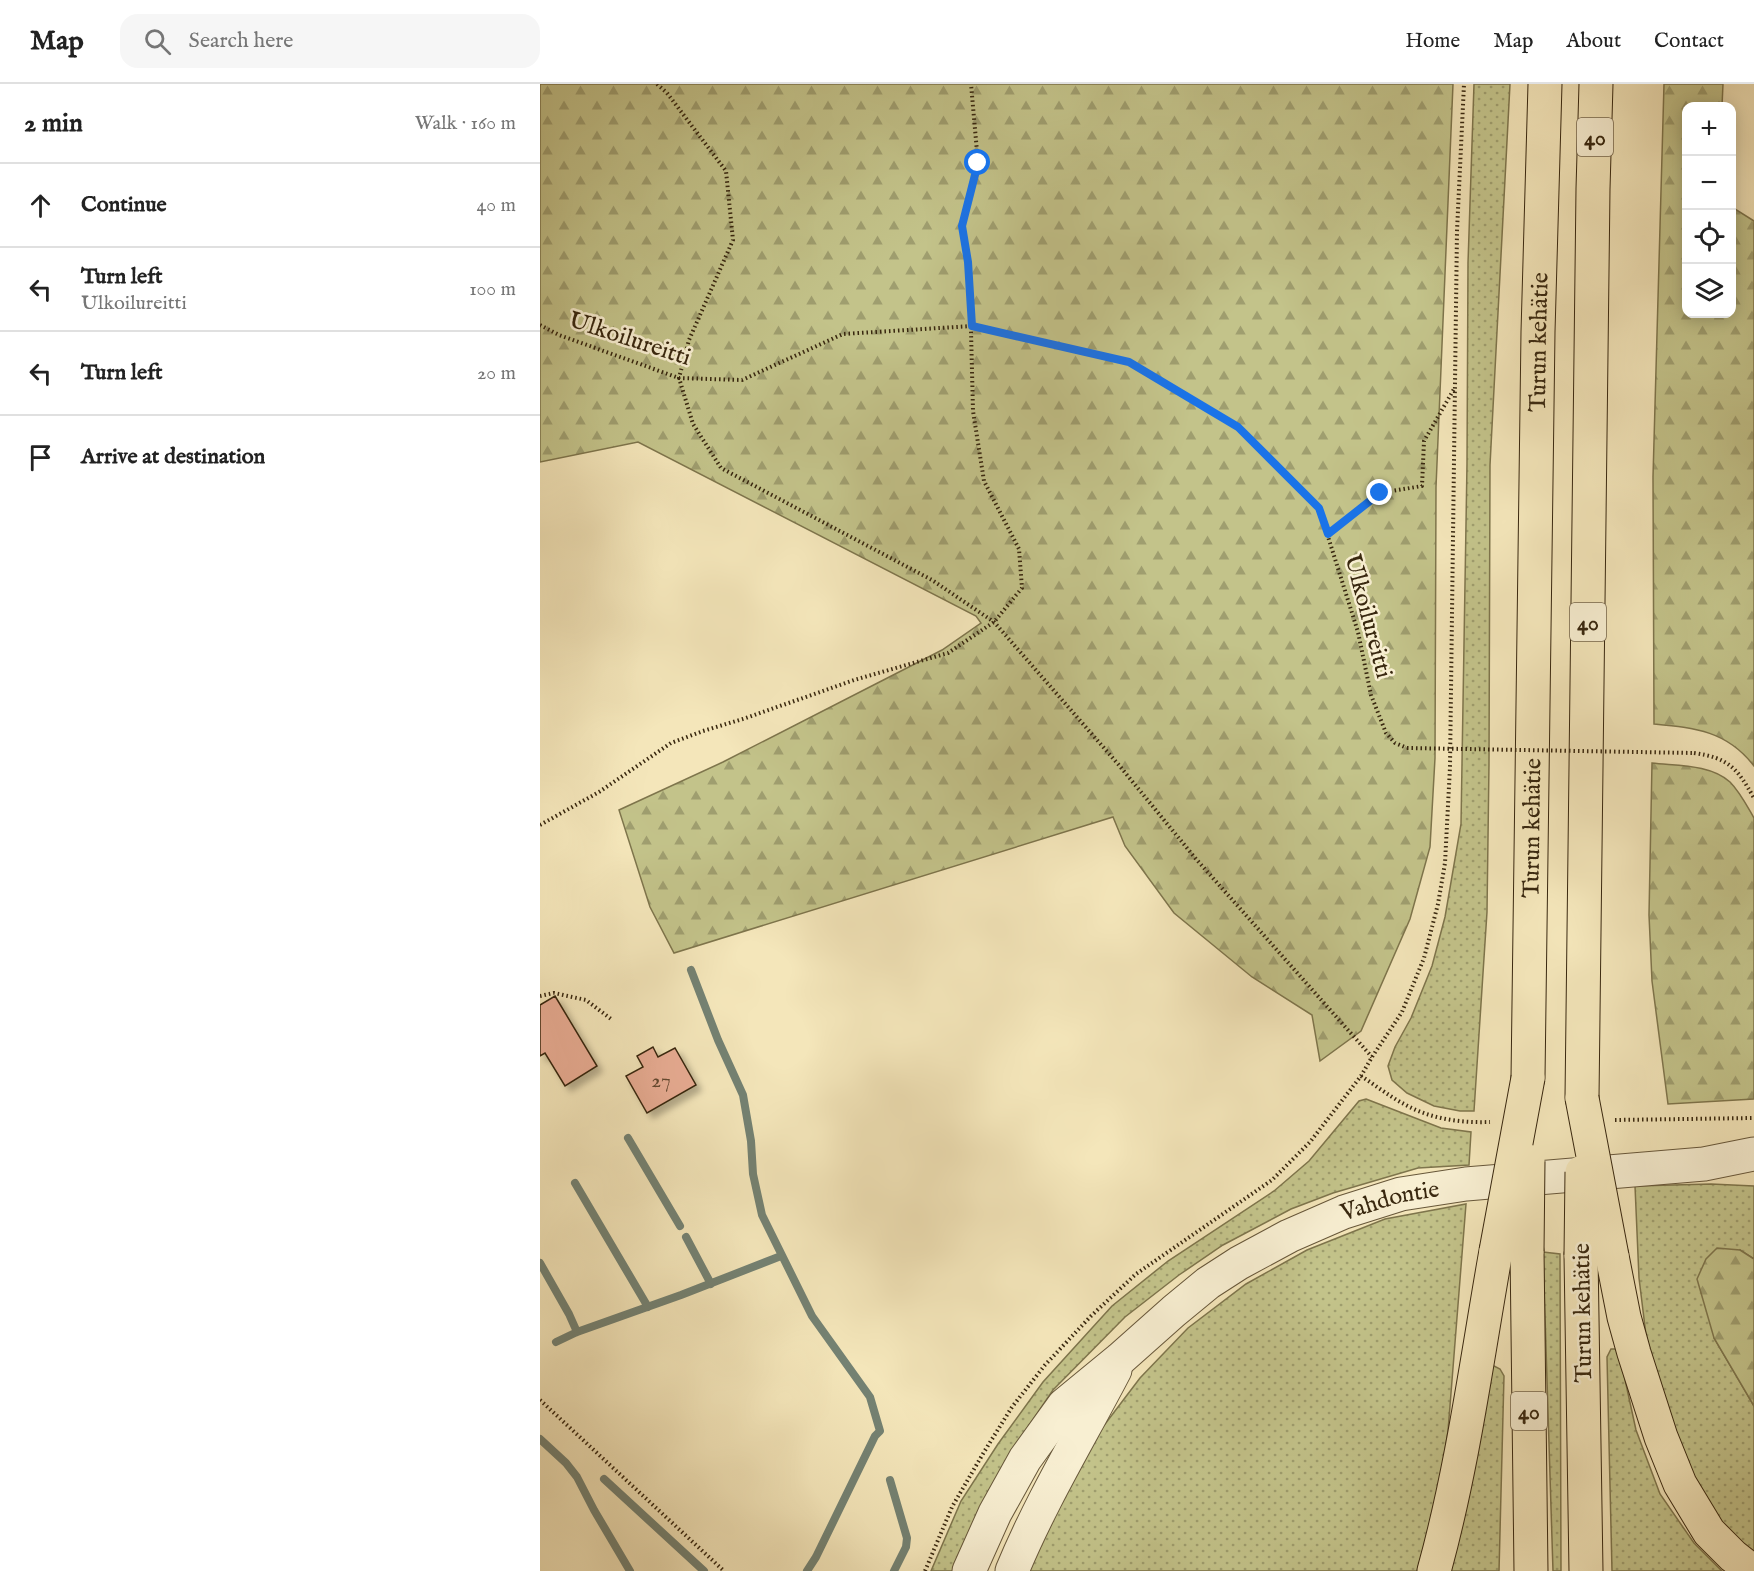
<!DOCTYPE html>
<meta charset="utf-8">
<style>
:root{--surface:#fff;--page:#f6f6f6;--text:#222;--muted:#767676;--line:#e0e0e0}
body{margin:0;font-family:"IM FELL English",serif;background:var(--page);color:var(--text)}
.controls{position:absolute;right:18px;top:18px;display:grid;overflow:hidden;border-radius:12px;box-shadow:0 3px 15px #0003}
.controls button{width:54px;height:54px;display:grid;place-items:center;padding:0;border:0;border-bottom:2px solid var(--line);background:var(--surface);color:var(--text);font:30px sans-serif}
.stop{position:absolute;width:18px;height:18px;margin:-14px;border:4px solid #1a73e8;border-radius:50%;background:#fff}
.stop.end{background:#1a73e8;border-color:#fff;box-shadow:0 2px 6px #0008}
.list{margin:0;padding:0;list-style:none}
h2{display:flex;justify-content:space-between;align-items:center;height:78px;margin:0;padding:0 24px;font-size:26px}
h2 small{font-size:20px;font-weight:400;color:var(--muted)}
.list li{display:grid;grid-template-columns:39px 1fr auto;gap:18px;align-items:center;box-sizing:border-box;height:84px;padding:0 24px;border-top:2px solid var(--line)}
.list b{display:block;font-size:22px;white-space:nowrap}
.list p{margin:0;font-size:20px;white-space:nowrap;color:var(--muted)}
.list em{font-size:20px;font-style:normal;color:var(--muted)}
.icon{flex:none;width:33px;height:33px;fill:none;stroke:currentColor;stroke-width:2;stroke-linecap:round;stroke-linejoin:round}
.map{position:relative;flex:none;width:1214px;height:1487px;overflow:hidden}
header{display:flex;align-items:center;gap:36px;box-sizing:border-box;height:84px;padding:0 30px;background:var(--surface);border-bottom:2px solid var(--line)}
header strong{font-size:28px}
nav{display:flex;gap:33px;margin-inline-start:auto;font-size:21px}
.search{width:420px;height:54px;background:var(--page);display:flex;align-items:center;gap:15px;box-sizing:border-box;padding:0 21px;border-radius:18px;color:var(--muted);font-size:22px}
main{display:flex}
aside{flex:1;background:var(--surface)}
.map>svg:first-child{display:block}
.green{fill:url(#green-dots);stroke:#7e754c;stroke-width:1.5}
.forest{fill:url(#forest-firs);stroke:#7e754c;stroke-width:1.5}
.lines{fill:none;stroke-linecap:round;stroke-linejoin:round}
.stream{stroke:#748273;stroke-width:8}
.building{fill:#e7ab92;stroke:#38270f;stroke-width:1.5;filter:url(#shadow)}
.tertiary-casing{stroke:#67573a;stroke-width:35}
.trunk-casing{stroke:#38270f;stroke-width:35}
.path{stroke:#38270f;stroke-width:4;stroke-dasharray:1.5 3;stroke-linecap:butt}
.tertiary{stroke:#f8efd2;stroke-width:33}
.trunk{stroke:#f4e6ba;stroke-width:33}
.trunk-bridge-casing{stroke:#38270f;stroke-width:35;stroke-linecap:butt}
.path-bridge{stroke:#38270f;stroke-width:4;stroke-dasharray:1.5 3;stroke-linecap:butt}
.trunk-bridge{stroke:#f4e6ba;stroke-width:33}
.route{stroke:#1a73e8;stroke-width:8}
.labels{text-anchor:middle;stroke-width:5;stroke-linejoin:round;paint-order:stroke}
.number-label{font-size:21px;fill:#644830}
.shield{fill:#f8efd2;stroke:#72634a;stroke-width:1.5}
.shield-label{font-size:22px;font-weight:bold;fill:#38270f}
.street-label{font-size:24px;fill:#38270f;stroke:#f8efd2}
</style>
<header>
<strong>Map</strong>
<div class="search"><svg class="icon" aria-label="search" viewBox="0 0 24 24"><circle cx="10" cy="10" r="6"/><path d="M15 15l6 6"/></svg>Search here</div>
<nav><a>Home</a><a>Map</a><a>About</a><a>Contact</a></nav>
</header>
<main>
<aside>
<h2>2 min<small>Walk · 160 m</small></h2>
<ul class="list">
<li><svg class="icon" aria-label="ahead" viewBox="0 0 24 24"><path d="M12 20V5M6 11l6-6 6 6"/></svg><div><b>Continue</b></div><em>40 m</em></li>
<li><svg class="icon" aria-label="left" viewBox="0 0 24 24"><path d="M17 20v-9H6M10 6l-5 5 5 5"/></svg><div><b>Turn left</b><p>Ulkoilureitti</p></div><em>100 m</em></li>
<li><svg class="icon" aria-label="left" viewBox="0 0 24 24"><path d="M17 20v-9H6M10 6l-5 5 5 5"/></svg><div><b>Turn left</b></div><em>20 m</em></li>
<li><svg class="icon" aria-label="arrive" viewBox="0 0 24 24"><path d="M6 21V4h12l-3 4 3 4H6"/></svg><div><b>Arrive at destination</b></div></li>
</ul>
</aside>
<div class="map">
<svg width="1214" height="1487" viewBox="0 0 1214 1487">
<defs>
<pattern id="green-dots" width="8" height="8" patternUnits="userSpaceOnUse" patternTransform="scale(1.5)"><rect width="8" height="8" fill="#c3c38a"/><path d="M2 2h.1M6 6h.1" fill="none" stroke="#9f9e6f" stroke-width="1.8" stroke-linecap="round"/></pattern>
<pattern id="forest-firs" width="22" height="20" patternUnits="userSpaceOnUse" patternTransform="scale(1.5)"><rect width="22" height="20" fill="#c3c38a"/><path d="M5 1l3.5 6h-7zM16 11l3.5 6h-7z" fill="#9f9e6f"/></pattern>
<filter id="shadow"><feDropShadow dx="5.5" dy="5.5" stdDeviation="3" flood-color="#0004"/></filter>
</defs>
<rect width="100%" height="100%" fill="#f4e6ba"/>
<filter id="stains"><feTurbulence type="fractalNoise" baseFrequency=".00333" numOctaves="4"/><feColorMatrix values="0 0 0 0 .2 0 0 0 0 .09 0 0 0 0 .02 0 0 0 .5 -.17"/></filter>
<radialGradient id="worn" r=".72"><stop offset=".6" stop-color="#630" stop-opacity="0"/><stop offset="1" stop-color="#630" stop-opacity=".3"/></radialGradient>
<path class="green" d="M934 0H970L950 381 949 680 947 828 934 1027H920L894 1022 867 1009 852 996 848 982 855 963 871 934 892 882 905 833 921 740 927 380 928 179Z
M826 1015 901 1044 931 1048 929 1081 878 1084 793 1109 751 1125 683 1161 639 1191 585 1233 513 1306 475 1362 414 1487H391L421 1417 458 1360 503 1298 572 1222 628 1177 734 1107 769 1077 819 1017Z
M1171 1100 1214 1102V1175L1200 1166 1174 1254 1214 1322V1473L1197 1461 1154 1403 1118 1295 1106 1251 1099 1194 1095 1102Z
M926 1120 908 1347 896 1422 877 1487H489L519 1420 556 1352 600 1294 648 1244 706 1200 767 1166 845 1135Z
M1003 1168 1020 1170 1021 1487H1013Z
M1071 1265H1075L1079 1268 1096 1346 1120 1410 1154 1459 1182 1487H1072L1067 1273Z
M954 1282 960 1285 964 1292 959 1487H905L949 1286Z"/>
<path class="forest" d="M0 0H913L896 403 895 674 890 763 870 835 821 947 780 977 772 931 712 893 634 829 585 762 573 733 134 869 110 823 79 726 183 678 402 566 441 539 436 532 98 358 0 378Z
M1124 0H1183L1182 22H1146V230H1192V123L1214 137V682C1187 647 1156 644 1114 640L1113 393Z
M1112 679C1137 682 1170 680 1190 698 1200 708 1207 722 1214 734V1015L1128 1020 1112 897 1109 831Z
M1177 1164 1200 1166 1214 1175V1322L1174 1254 1157 1195 1166 1175Z"/>
<g class="lines">
<path class="stream" d="M151 886 178 956 203 1011 211 1057 213 1090 222 1131 272 1232 330 1313 340 1347 335 1352 276 1473 267 1487
M88 1054 140 1142
M35 1099 108 1223
M146 1153 171 1200
M0 1179 29 1230 37 1248
M16 1258 37 1248 141 1211 241 1172
M0 1355 26 1379 37 1393 54 1426 90 1487
M64 1395 164 1487
M350 1396 367 1454 366 1463 354 1487"/>
</g>
<path class="building" d="M15 912 57 982 25 1002 5 969 0 972V921Z
M113 963 118 973 135 964 156 1001 107 1029 86 992 103 983 97 972Z"/>
<g class="lines">
<defs>
<g id="tertiary">
<path id="s1" d="M429 1487 455 1429 485 1375 524 1321 580 1275 634 1227 668 1199 699 1179 749 1152 804 1128 861 1110 926 1100 1164 1080 1214 1070"/>
<path d="M472 1487C501 1417 540 1353 575 1286"/>
</g>
<g id="trunk">
<path id="s2" d="M988 994 998 248 1005 0"/>
<path d="M1042 1014 1053 105 1056 0"/>
<path d="M987 1167 991 1487"/>
<path d="M1041 1171 1046 1487"/>
<path d="M1072 1172 1084 1233 1094 1269 1121 1353 1140 1400 1169 1448 1193 1472 1212 1487"/>
<path d="M894 1487C923 1382 937 1274 956 1167"/>
</g>
</defs>
<use href="#tertiary" class="tertiary-casing"/>
<use href="#trunk" class="trunk-casing"/>
<path class="path" d="M117 0 127 9 186 87 193 156 149 256 139 294 153 340 181 384 392 496 454 538 578 680 656 775 832 973
M0 241 19 251 139 294 202 296 303 250 432 242 589 278 698 343 779 424 818 548 831 611 846 649 855 659 867 664
M788 450 840 409 882 402 884 357 914 305
M1154 669C1189 674 1197 684 1214 714
M0 741 59 708 131 659 163 647 206 634 314 596 408 569 454 538 482 504 479 465 444 397 433 327 430 207 428 178 422 142 438 79 431 0
M0 912 14 909 46 916 71 935
M821 992C835 1001 849 1012 864 1020 890 1035 921 1039 950 1038
M1075 1036 1214 1034
M0 1316 184 1487
M385 1487 412 1423 444 1368 472 1323 505 1281 551 1232 596 1190 732 1096 770 1058 821 992 832 973 862 928 884 874 898 820 905 779 910 683 917 147 924 0"/>
<use href="#tertiary" class="tertiary"/>
<use href="#trunk" class="trunk"/>
<defs>
<path id="trunk-bridge" d="M1042 1014 1072 1172
M956 1167 988 994
M987 1167 988 1077
M1041 1171 1042 1088"/>
</defs>
<use href="#trunk-bridge" class="trunk-bridge-casing"/>
<path class="path-bridge" d="M867 664 1154 669"/>
<use href="#trunk-bridge" class="trunk-bridge"/>
</g>
<g class="lines">
<path class="route" d="M438 79 422 142 428 178 432 242 589 278 698 343 779 424 788 450 840 409"/>
</g>
<g class="labels">
<g class="number-label">
<text x="121" y="1003">27</text>
</g>
<g class="shield">
<rect x="1037" y="34" width="36" height="38" rx="4.5"/>
<rect x="1030" y="519" width="36" height="38" rx="4.5"/>
<rect x="971" y="1308" width="36" height="38" rx="4.5"/>
</g>
<g class="shield-label">
<text x="1055" y="61">40</text>
<text x="1048" y="546">40</text>
<text x="989" y="1335">40</text>
</g>
<g class="street-label">
<text transform="translate(90 254) rotate(18)" y="8">Ulkoilureitti</text>
<text dy="8" stroke="none"><textPath href="#s2" startOffset="736">Turun kehätie</textPath></text>
<text transform="translate(829 532) rotate(75)" y="8">Ulkoilureitti</text>
<text dy="8" stroke="none"><textPath href="#s2" startOffset="250">Turun kehätie</textPath></text>
<text dy="8" stroke="none"><textPath href="#s1" startOffset="582">Vahdontie</textPath></text>
<text transform="translate(1042 1229) rotate(-91)" y="8">Turun kehätie</text>
</g>
</g>
<rect width="100%" height="100%" filter="url(#stains)"/>
<rect width="100%" height="100%" fill="url(#worn)"/>
</svg>
<div class="controls">
<button>+</button>
<button>−</button>
<button><svg class="icon" aria-label="locate" viewBox="0 0 24 24"><circle cx="12" cy="12" r="6"/><path d="M12 2v4M12 18v4M2 12h4M18 12h4"/></svg></button>
<button><svg class="icon" aria-label="layers" viewBox="0 0 24 24"><path d="M12 4l9 5-9 5-9-5zM3 14l9 5 9-5"/></svg></button>
</div>
<div class="stop" style="left:438px;top:79px"></div>
<div class="stop end" style="left:840px;top:409px"></div>
</div>
</main>
